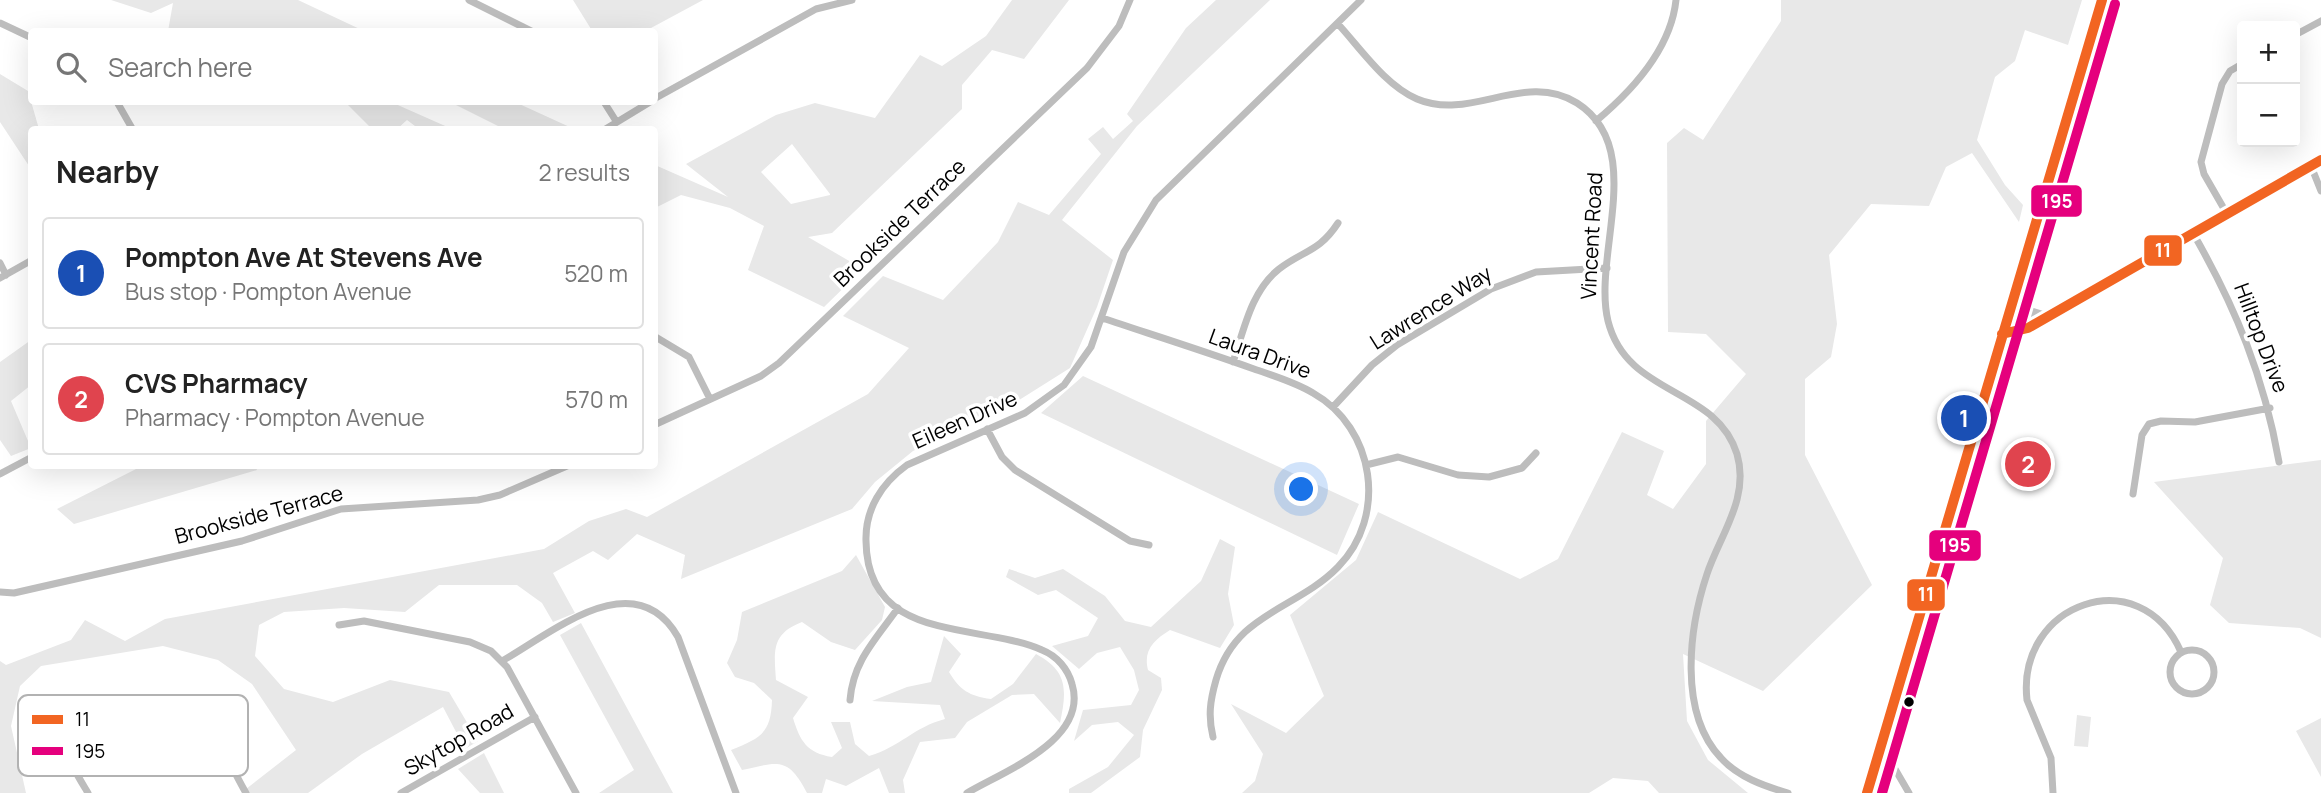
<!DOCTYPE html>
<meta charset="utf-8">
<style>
:root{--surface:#fff;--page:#f2f2f2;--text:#222;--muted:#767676;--line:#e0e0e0;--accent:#595959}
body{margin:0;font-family:Manrope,sans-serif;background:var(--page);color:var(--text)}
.controls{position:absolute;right:21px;top:21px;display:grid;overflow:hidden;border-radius:7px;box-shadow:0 7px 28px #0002}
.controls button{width:63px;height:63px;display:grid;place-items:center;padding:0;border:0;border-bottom:2px solid var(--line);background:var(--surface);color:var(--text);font:35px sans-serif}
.you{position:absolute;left:1302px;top:490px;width:24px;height:24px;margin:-18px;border:5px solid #fff;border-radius:50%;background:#1a73e8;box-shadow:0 0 0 10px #1a73e833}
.badge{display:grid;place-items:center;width:46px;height:46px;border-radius:50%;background:var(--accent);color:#fff;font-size:23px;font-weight:700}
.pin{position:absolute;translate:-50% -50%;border:4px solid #fff;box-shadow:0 2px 7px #0006}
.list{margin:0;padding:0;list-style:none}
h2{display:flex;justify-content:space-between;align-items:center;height:91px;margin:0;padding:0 28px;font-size:30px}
h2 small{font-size:23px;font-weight:400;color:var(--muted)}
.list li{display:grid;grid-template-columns:46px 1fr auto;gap:21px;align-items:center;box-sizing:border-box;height:112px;margin:0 14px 14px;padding:0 14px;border:2px solid var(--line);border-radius:7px}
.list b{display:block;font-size:26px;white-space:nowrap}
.list p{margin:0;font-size:23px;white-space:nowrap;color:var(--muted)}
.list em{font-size:23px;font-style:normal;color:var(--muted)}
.icon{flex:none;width:38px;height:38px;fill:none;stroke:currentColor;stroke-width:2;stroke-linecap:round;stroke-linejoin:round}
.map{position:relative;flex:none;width:2321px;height:793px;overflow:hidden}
.search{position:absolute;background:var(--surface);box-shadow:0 7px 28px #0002;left:28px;top:28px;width:630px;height:77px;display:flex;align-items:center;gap:18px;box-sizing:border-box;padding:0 24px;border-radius:7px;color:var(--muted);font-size:26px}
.panel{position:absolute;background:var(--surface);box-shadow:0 7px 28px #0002;left:28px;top:126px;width:630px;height:343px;border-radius:7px}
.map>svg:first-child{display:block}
.green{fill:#e8e8e8;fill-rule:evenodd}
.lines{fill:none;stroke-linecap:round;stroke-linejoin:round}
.primary-casing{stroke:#dbdbdb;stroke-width:14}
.minor{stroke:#bdbdbd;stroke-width:7}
.secondary{stroke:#bfbfbf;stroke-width:10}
.primary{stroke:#bdbdbd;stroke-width:10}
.bus-1-casing{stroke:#fff;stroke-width:16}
.bus-2-casing{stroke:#fff;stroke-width:16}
.bus-1{stroke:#f26522;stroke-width:10}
.bus-2{stroke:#e5007d;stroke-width:10}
.bus-dot{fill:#000;stroke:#fff;stroke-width:2.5}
.labels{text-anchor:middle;stroke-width:7;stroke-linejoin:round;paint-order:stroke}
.street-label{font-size:21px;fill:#000;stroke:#fff}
.key{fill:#fff;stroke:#b2b2b2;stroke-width:2}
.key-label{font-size:19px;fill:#000}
.line-badge{stroke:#fff;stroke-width:2.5}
.badge-label{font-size:19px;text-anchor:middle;font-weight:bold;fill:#fff}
</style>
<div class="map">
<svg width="2321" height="793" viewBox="0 0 2321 793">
<rect width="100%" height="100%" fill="#fff"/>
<path class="green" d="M111 0H298L364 31H168L173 3 151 13Z
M573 0H703L651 28 591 29Z
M1012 0H1069L1024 59 992 50 962 85V109L832 233 808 237 863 269 824 307 748 270 764 226 730 208 681 195 655 208V165L728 197 686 164 776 115 815 103 875 118 920 55 942 66 986 36ZM792 144 830 194V195L791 204 761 172Z
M1216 0H1270L1137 126 1062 220 1113 260 1097 307 1070 368 1016 402 913 451 875 482 852 509 681 579 685 555 637 534 608 560 593 551 553 573 575 613 553 622 542 603 517 585H439L405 612 344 608 284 612 259 625 255 656 284 689 333 702 390 680 449 692 478 741 465 749 443 707 362 754 308 793H249L246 789 296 750 252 684 218 660 163 646 41 666 20 686 11 726 26 793H0V661L6 665 71 640 85 620 125 641 165 619 544 549 589 521 626 509 647 517 868 394 909 348 843 316 883 276 943 300 998 242 1018 202 1049 215 1101 154 1088 139 1103 127 1113 139 1133 121 1127 114 1186 28Z
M1781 0H2082L2068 45 2025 30 2015 61 1995 77 1977 140 2005 185 2023 205 2019 222 1972 153 1946 167 1929 206 1871 204 1829 255 1837 324 1831 357 1805 379V455L1872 585 1763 691 1683 654 1687 721 1708 760 1748 793H1659L1648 781 1613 778 1589 793H1242L1255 781 1263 754 1231 704 1286 733 1324 696 1290 615 1356 560 1378 512 1520 579 1558 559 1622 432 1664 451 1647 495 1673 509 1706 464V421L1746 374 1706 334 1668 332 1667 143 1684 128 1703 140 1781 21Z
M0 74 28 91 39 129 32 130 31 169 0 122Z
M336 102H391L452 129H419L407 120 397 129H372L348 105Z
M450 102H515L574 129H504Z
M31 340V385L11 401 31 448 11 456 0 440V362Z
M1083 376 1359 504 1337 555 1041 413Z
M2321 460V638L2300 628 2229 623 2210 605 2223 558 2154 482Z
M142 466H255L257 470 74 524 57 509Z
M1220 539 1235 547 1228 594 1234 625 1220 648 1170 630C1154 640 1143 650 1148 670L1161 678 1162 690 1143 730 1140 757 1091 793H1069V789L1108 767 1134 735 1118 722 1092 725 1074 741 1083 710 1131 705 1139 690 1134 670 1120 647 1097 653 1079 669 1052 646 1088 636 1098 618 1056 590 1038 595 1006 577 1009 569 1035 578 1063 569 1105 596 1125 621 1151 627 1201 581Z
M856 555 885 607 882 620 855 650 831 642 802 622C771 634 774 651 776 680L808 697 793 718C800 741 807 753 832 757L842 748 831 722H850L855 744 869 756C900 747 914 727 945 719L940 705 872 701 907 687 931 682 944 636 961 654 949 672C960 690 969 696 991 699L1013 684 1036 654C1068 671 1067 690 1060 723L1034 694 1012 695 967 722 955 738 920 742 903 780 905 793H889L879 768 846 786 826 779 822 793H807C788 756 778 762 742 770L731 750C760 738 771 734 772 700L754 683 735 677 727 663 737 640 742 612 842 571Z
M581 623 673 793H599L634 770 560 635Z
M2077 715 2091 717 2088 747 2074 746Z
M2321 718V777L2296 731Z
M484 753 504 793H480L458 769Z"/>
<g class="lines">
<defs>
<path id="primary" d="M1867 793 2102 0"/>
</defs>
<use href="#primary" class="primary-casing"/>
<path class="minor" d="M469 0 533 32
M0 23 32 38
M1338 24C1361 49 1385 85 1417 99 1471 122 1525 70 1577 103 1648 148 1592 255 1608 321 1627 397 1716 386 1737 454 1750 498 1720 535 1707 574 1689 628 1678 713 1721 758 1738 777 1764 786 1788 793
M2295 35 2321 21
M654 99 816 9 852 0
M117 102 133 130
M604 102 616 121
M1596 121C1632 91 1671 48 1676 0
M604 130 650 102
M2311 166 2321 191
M2227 214 2204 174 2201 162 2222 84 2230 71 2242 64
M2193 233C2236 308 2264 377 2279 462
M0 263 6 275
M0 278 32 260
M1102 318C1153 335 1204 351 1254 369 1274 376 1295 382 1313 393 1375 428 1388 516 1338 567 1296 610 1236 612 1216 680 1210 701 1208 716 1213 737
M654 336 689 357 710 399
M1233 362C1244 330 1251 291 1279 269 1304 250 1319 252 1338 223
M1333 407 1372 365 1397 345 1491 289 1536 272 1607 268
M654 425 761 376 779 363 1087 68 1119 26 1130 0
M987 429 1002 457 1015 470 1130 541 1149 545
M1366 465 1398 457 1458 475 1489 477 1522 468 1536 453
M0 474 32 457
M2133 494 2142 435 2149 424 2161 421 2195 422 2270 408
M0 592 14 593 242 541 341 509 478 500 500 495 567 466
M339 625 364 621 470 642 491 651 507 667 576 793
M2170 672a22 22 0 1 1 44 0a22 22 0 1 1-44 0Z
M502 661C553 632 635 562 678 637L736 793
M850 700C853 661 876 639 898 608
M1881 745 1909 793
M88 793C75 771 52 739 87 724L177 707C208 709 231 768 246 793
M401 793 535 717
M967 793C1004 771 1089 740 1072 684 1068 669 1057 656 1042 650 978 622 867 644 866 541 865 509 882 483 907 465L1025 413 1064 385 1091 347 1124 252 1156 200 1361 0
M2053 793 2051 758 2027 700C2016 603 2140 559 2181 652"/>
<path class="secondary" d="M2015 292 2026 311 2046 317
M2002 334 2028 328 2321 160"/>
<use href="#primary" class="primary"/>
<defs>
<path id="bus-1" d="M2002 334 2028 328 2321 160
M1867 793 2102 0"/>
<path id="bus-2" d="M1882 793 2115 4"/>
</defs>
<use href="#bus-1" class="bus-1-casing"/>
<use href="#bus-2" class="bus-2-casing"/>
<use href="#bus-1" class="bus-1"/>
<use href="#bus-2" class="bus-2"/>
</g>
<circle class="bus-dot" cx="1909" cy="702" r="6"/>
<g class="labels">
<g class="street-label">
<text transform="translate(900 223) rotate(-44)" y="7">Brookside Terrace</text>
<text transform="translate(1592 236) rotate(-87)" y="7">Vincent Road</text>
<text transform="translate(1431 308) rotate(-32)" y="7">Lawrence Way</text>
<text transform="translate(2261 338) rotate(69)" y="7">Hilltop Drive</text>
<text transform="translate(1260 354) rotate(20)" y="7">Laura Drive</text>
<text transform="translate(965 420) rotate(-24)" y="7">Eileen Drive</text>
<text transform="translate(259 515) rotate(-15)" y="7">Brookside Terrace</text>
<text transform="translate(459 740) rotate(-30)" y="7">Skytop Road</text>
</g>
</g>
<rect x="18" y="695" width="230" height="81" rx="10" class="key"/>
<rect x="32" y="715" width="31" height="9" fill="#f26522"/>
<rect x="32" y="747" width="31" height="8" fill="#e5007d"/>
<g class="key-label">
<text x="75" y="726">11</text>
<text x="75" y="758">195</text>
</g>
<g class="line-badge">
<rect x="2030" y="184" width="53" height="34" rx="7" fill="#e5007d"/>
<rect x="2143" y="234" width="40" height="33" rx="7" fill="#f26522"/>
<rect x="1928" y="529" width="54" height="33" rx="7" fill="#e5007d"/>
<rect x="1906" y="578" width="40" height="34" rx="7" fill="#f26522"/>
</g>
<g class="badge-label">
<text x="2057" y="208">195</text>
<text x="2163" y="257">11</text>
<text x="1955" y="552">195</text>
<text x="1926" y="601">11</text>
</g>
</svg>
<div class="controls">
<button>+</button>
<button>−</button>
</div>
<div class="you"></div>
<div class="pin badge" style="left:1964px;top:418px;background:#1a4fb4">1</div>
<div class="pin badge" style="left:2028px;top:464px;background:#e0444e">2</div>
<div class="search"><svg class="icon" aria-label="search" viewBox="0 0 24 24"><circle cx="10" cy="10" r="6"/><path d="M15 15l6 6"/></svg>Search here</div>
<section class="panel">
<h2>Nearby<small>2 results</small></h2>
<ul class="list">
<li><span class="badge" style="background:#1a4fb4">1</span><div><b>Pompton Ave At Stevens Ave</b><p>Bus stop · Pompton Avenue</p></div><em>520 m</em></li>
<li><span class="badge" style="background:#e0444e">2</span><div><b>CVS Pharmacy</b><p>Pharmacy · Pompton Avenue</p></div><em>570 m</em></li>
</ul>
</section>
</div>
